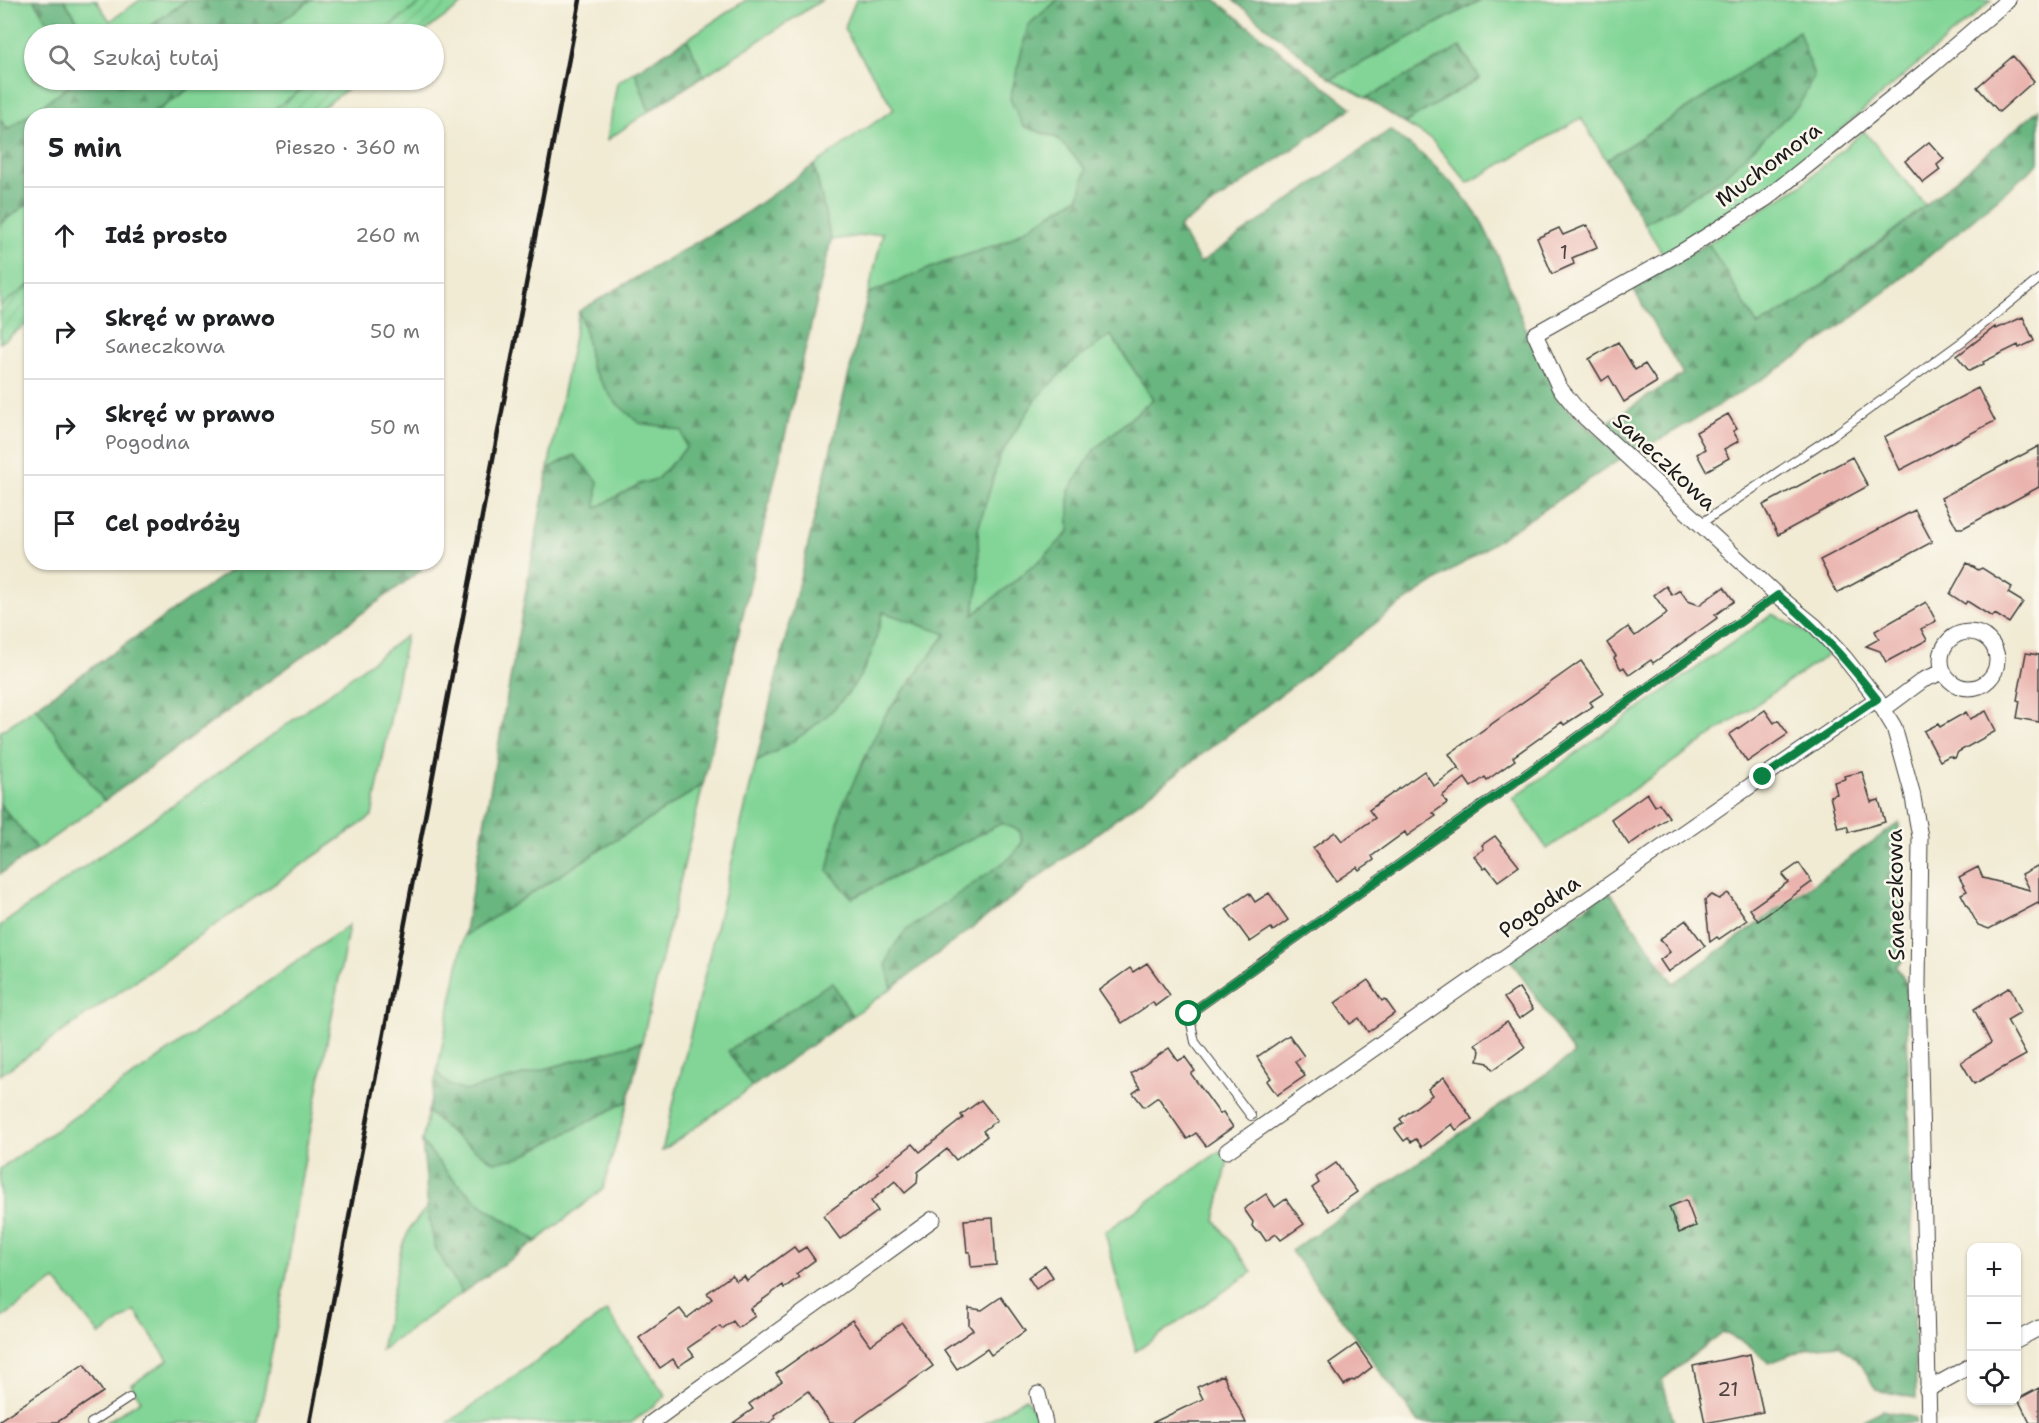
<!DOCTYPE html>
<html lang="pl">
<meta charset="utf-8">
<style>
:root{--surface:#fff;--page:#f6f6f6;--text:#202124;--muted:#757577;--line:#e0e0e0}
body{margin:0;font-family:"Shantell Sans",sans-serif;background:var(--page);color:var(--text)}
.controls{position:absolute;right:18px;bottom:18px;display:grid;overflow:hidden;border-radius:12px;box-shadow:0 2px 4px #0004}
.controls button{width:54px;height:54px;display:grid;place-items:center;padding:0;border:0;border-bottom:2px solid var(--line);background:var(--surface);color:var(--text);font:30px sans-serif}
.stop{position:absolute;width:18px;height:18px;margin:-14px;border:4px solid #0b8043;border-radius:50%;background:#fff}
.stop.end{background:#0b8043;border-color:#fff;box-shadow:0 2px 6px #0008}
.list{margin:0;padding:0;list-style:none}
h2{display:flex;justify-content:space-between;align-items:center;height:78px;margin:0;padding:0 24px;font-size:26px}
h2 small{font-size:20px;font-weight:400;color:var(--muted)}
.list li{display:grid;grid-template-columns:39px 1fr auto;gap:18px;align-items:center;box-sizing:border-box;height:96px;padding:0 24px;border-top:2px solid var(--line)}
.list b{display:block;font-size:22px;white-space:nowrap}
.list p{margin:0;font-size:20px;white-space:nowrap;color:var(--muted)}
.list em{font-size:20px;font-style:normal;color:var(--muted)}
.icon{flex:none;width:33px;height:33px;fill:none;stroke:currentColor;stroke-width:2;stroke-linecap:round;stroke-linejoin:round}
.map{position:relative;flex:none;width:2039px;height:1423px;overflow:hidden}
.search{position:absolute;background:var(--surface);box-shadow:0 2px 4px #0004;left:24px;top:24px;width:420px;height:66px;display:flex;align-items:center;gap:15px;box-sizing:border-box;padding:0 21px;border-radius:33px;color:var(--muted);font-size:22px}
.panel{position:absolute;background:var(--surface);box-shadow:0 2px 4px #0004;left:24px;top:108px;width:420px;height:462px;border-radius:24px}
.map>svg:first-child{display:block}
.grass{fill:#82d597;stroke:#4f785a;stroke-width:1.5}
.forest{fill:url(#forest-firs);stroke:#42694e;stroke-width:1.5;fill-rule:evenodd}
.garden{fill:url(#garden-furrows);stroke:#4f785a;stroke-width:1.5}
.building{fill:#eab3ae}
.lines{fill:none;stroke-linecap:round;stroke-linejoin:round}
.lane-casing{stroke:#3c3b38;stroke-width:10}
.street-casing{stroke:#3c3b38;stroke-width:17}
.lane{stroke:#fff;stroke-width:8}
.street{stroke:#fff;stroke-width:15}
.rail{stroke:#1c1c1c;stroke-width:4.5}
.route{stroke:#0b8043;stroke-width:8}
.labels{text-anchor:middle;stroke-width:5;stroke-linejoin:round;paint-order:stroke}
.number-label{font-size:20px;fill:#504240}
.street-label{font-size:22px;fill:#1c1c1c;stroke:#fbf7ec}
</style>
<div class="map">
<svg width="2039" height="1423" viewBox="0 0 2039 1423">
<defs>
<pattern id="forest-firs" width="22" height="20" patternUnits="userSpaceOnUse" patternTransform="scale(1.5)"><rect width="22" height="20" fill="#69b680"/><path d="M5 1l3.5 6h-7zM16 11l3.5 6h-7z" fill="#569368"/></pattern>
<pattern id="garden-furrows" width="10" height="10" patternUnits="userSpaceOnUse" patternTransform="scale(1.5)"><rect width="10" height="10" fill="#82d597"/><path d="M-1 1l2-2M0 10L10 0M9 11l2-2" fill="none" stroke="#70b682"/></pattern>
</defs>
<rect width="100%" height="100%" fill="#fbf7ec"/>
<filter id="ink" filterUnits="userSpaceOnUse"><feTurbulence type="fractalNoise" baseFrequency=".0167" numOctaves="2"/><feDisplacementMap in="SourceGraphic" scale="12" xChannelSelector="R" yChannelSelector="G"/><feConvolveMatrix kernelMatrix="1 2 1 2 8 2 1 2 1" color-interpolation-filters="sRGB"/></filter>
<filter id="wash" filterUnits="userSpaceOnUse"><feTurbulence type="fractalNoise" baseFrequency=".008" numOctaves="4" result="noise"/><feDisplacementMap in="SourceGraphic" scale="24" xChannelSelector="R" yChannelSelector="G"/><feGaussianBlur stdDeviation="1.35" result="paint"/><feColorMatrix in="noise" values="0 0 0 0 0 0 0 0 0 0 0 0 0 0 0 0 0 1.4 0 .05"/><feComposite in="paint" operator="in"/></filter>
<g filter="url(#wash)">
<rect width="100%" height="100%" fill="#f1ebd4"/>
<path class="grass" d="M0 0H34L55 34H34V80H78L8 129 0 120Z
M64 0H96L110 21 140 0H187L145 30 148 34H87Z
M311 0H425L378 34H263Z
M746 0H822L704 76 687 39Z
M856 0H1058L1028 25 1023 126 1057 138 1086 169 1079 197 1005 242 943 263 868 294 883 233 831 240 814 165 894 109 844 29Z
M1481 0H1992L1783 179 1690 242 1663 254 1644 223 1678 206 1799 31 1719 88 1606 160 1581 118 1468 183 1431 139 1404 123 1480 78 1461 47 1366 98 1331 79Z
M635 71 649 111 607 140 617 83Z
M201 80H315L266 115 151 116Z
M1864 131 1926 206 1799 302 1757 326 1708 243 1800 186Z
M31 201V284L0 306V224Z
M579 311 586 335 591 367 639 423 662 426 682 431 686 448 657 479 640 484 596 508 575 456 548 469Z
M1111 335 1153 399 1094 450 1069 491V532L1044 557 973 615 979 583 978 529 1000 455 1036 399 1070 364Z
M883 612 946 634 884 717 853 898 1002 823 1020 831 1022 843 1010 858 886 964 892 988 852 1016 832 982 729 1052 752 1087 662 1151 756 762C800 740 847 707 868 661 875 645 878 628 883 612Z
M1773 614 1810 635 1829 654 1547 849 1513 798Z
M406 636 372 816 0 1075V926L274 734Z
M36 707 104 801 37 849 0 804V732Z
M703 785 642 1042 466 1091 449 1086 437 1072 464 936Z
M349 925 297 1201 286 1279 258 1423H105L141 1400 131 1385 168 1360 135 1311 100 1335 55 1280 0 1319V1169Z
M628 1101 603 1189 537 1241 484 1207 451 1177 422 1142 428 1112 455 1136 494 1162Z
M1220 1151 1229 1156 1215 1220 1252 1272 1136 1351 1105 1232Z
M427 1207 435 1247 462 1293 381 1350 401 1249 410 1228Z
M607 1311 666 1396 631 1423H448Z
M1026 1398 1041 1423H985Z"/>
<path class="forest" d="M34 0H64L87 34H55Z
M187 0H311L263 34H148L145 30Z
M1058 0H1215L1352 108 1179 227 1200 263 1390 130 1425 157 1457 188 1480 219 1499 258 1529 338 1559 401 1622 458 1401 604 892 988 886 964 892 949 905 931 1010 858 1022 843 1020 831 1002 823 852 898 828 871 841 809 884 717 946 634 883 612C878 628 875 646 868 661 847 707 800 740 756 762L868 294 943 263 1005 242 1079 197 1086 169 1057 138 1023 126 1010 99 1028 25ZM1111 335 1153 399 1094 450 1069 491V532L1044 557 973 615 979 583 978 529 1000 455 1036 399 1070 364Z
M1233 0H1481L1331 79Z
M1799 31 1814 77 1799 105 1723 177 1678 206 1644 223 1606 160 1719 88Z
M687 39 704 76 649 111 635 71Z
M1460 47 1480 78 1404 123 1366 98Z
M78 80H117L120 84 125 80H201L151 115 32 116 31 201 0 224V120L8 129Z
M2039 109V163C1971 221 1903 280 1831 333 1770 378 1703 414 1638 452L1606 423 1683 374 1632 287 1708 243 1758 326C1861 267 1948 185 2039 109Z
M814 165 831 240 703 785 464 936 548 469 574 455 598 481 596 508 640 484 657 479 686 448 682 431 662 426 639 423 614 401 591 367 586 335 579 311 743 215Z
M241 563H422L420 571 104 801 36 707Z
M0 804 37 849 0 874Z
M1899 823 1905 958 1896 966 1906 983 1916 1398 1876 1390 1861 1364 1839 1345 1809 1348 1769 1363 1746 1344 1723 1332 1662 1380 1674 1423H1419L1291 1251 1574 1054 1510 959 1609 891 1674 983Z
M832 982 852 1016 752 1087 728 1051Z
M642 1042 628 1101 519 1158 494 1162 455 1136 428 1112 437 1072 449 1085 466 1091Z
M422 1142 451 1177 484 1207 537 1241 462 1293 435 1247 427 1207 426 1177Z
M1883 1410 1916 1418V1423H1862L1863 1420Z"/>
<path class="garden" d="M425 0H468L421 34H378Z
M315 80H360L312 115H266Z
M31 284V321L0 343V306Z"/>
<g id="blocks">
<path class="building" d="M2013 56 2034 81 1999 112 1977 87Z
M1929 142 1944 159 1937 165 1940 170 1923 183 1905 161Z
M1587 225 1597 247 1572 258 1574 264 1552 274 1537 238 1559 228 1563 235Z
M2023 317 2034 341 2019 348 2018 345 1983 362 1984 364 1969 371 1957 356 1995 327 1996 329Z
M1618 342 1635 370 1645 364 1657 382 1624 402 1609 376 1602 381 1589 359Z
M1978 388 1995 421 1900 470 1884 437Z
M1728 414 1737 429 1733 431 1739 441 1724 449 1729 458 1706 471 1697 454 1705 449 1696 432Z
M2039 446V487L1963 528H1957L1941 498Z
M1852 457 1868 486 1778 535 1763 505Z
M1915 510 1932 542 1837 593 1820 560Z
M1967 563 1978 570 1982 568 2012 587 2008 593 2023 602 2009 623 1995 614 1992 617 1967 601 1965 604 1950 594Z
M1666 586 1672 595 1680 590 1688 601 1699 605 1724 587 1734 601 1715 615 1717 618 1706 626 1653 663 1651 660 1629 675 1624 667 1621 669 1614 658 1616 656 1607 643 1628 627 1635 636 1667 613 1654 595Z
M1926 602 1936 621 1921 629 1927 640 1886 662 1880 651 1866 646 1879 639 1875 631Z
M2026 653 2039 655V722L2017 718 2020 701 2017 700Z
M1581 661 1604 693 1590 702 1593 706 1564 725 1562 722 1513 757 1515 760 1487 780 1485 777 1471 787 1465 778 1442 796 1447 803 1433 813 1436 816 1407 836 1405 832 1372 856 1374 860 1359 870 1357 867 1336 881 1313 848 1335 832 1342 841 1375 818 1369 810 1424 771 1434 786 1458 768 1461 772 1449 754Z
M1765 710 1774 723 1778 720 1788 734 1747 762 1729 735Z
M1986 711 1996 731 1958 752 1955 758 1949 756 1940 761 1924 731 1938 724 1940 727 1966 712 1970 719Z
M1862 772 1871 802 1879 800 1885 822 1849 832 1847 826 1838 828 1830 796 1837 794 1834 782 1845 779 1844 776Z
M1647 793 1655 806 1659 803 1669 817 1629 845 1611 819Z
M1495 836 1519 866 1498 881 1487 867 1484 869 1474 856 1484 849 1482 845Z
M1799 863 1812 882 1758 921 1750 909 1788 882 1782 875Z
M2039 865V905L2038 903 1989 929 1978 925 1961 894 1967 891 1959 877 1978 867 1983 878 2030 890 2022 874Z
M1249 893 1255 902 1269 893 1288 920 1273 931 1271 928 1250 942 1226 909Z
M1728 893 1747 920 1719 939 1717 937 1710 942 1705 900 1712 895 1719 899Z
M1686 920 1705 946 1668 972 1660 960 1670 952 1660 939Z
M1147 963 1170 995 1155 1006 1153 1002 1122 1023 1099 990 1130 968 1133 972Z
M1368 980 1382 1001 1385 999 1395 1013 1368 1032 1359 1018 1350 1024 1335 1003Z
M2010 987 2021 1012 2007 1020 2026 1055 1974 1084 1961 1062 1991 1043 1974 1009Z
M1519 988 1533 1009 1519 1019 1504 998Z
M1507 1022 1525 1047 1493 1070 1488 1063 1478 1061 1480 1051 1475 1044Z
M1289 1035 1304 1056 1295 1062 1305 1076 1277 1095 1267 1081 1271 1078 1257 1057Z
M1169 1048 1178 1061 1185 1057 1195 1071 1191 1074 1220 1114 1223 1112 1233 1127 1206 1146 1196 1133 1187 1139 1158 1097 1144 1107 1133 1093 1140 1088 1131 1074Z
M1444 1077 1472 1119 1456 1130 1452 1124 1422 1147 1416 1139 1411 1142 1408 1138 1404 1141 1395 1129 1403 1123 1400 1119 1432 1095 1428 1089Z
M981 1100 997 1120 983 1131 987 1136 956 1160 947 1149 918 1172 917 1183 905 1193 895 1181 871 1201 878 1211 840 1239 823 1216 879 1174 877 1172 913 1144 920 1152 963 1118 961 1115Z
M1336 1163 1357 1192 1329 1211 1312 1188 1319 1183 1316 1177Z
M1266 1194 1275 1207 1286 1199 1304 1224 1281 1240 1276 1234 1266 1241 1260 1232 1256 1231 1252 1226 1253 1222 1244 1209Z
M1686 1200 1696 1226 1679 1233 1669 1207Z
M993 1218 996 1265 971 1267 970 1252H967L964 1220Z
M794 1247 798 1252 806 1247 815 1260 796 1274 799 1277 784 1288 783 1285 750 1309 755 1316 738 1328 733 1321 722 1329 720 1326 688 1348 694 1356 686 1361 678 1367 673 1359 660 1368 639 1338 680 1309 687 1318 712 1299 707 1293 732 1275 736 1281 744 1276 747 1281Z
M1045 1265 1053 1277 1036 1289 1028 1277Z
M1001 1297 1025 1331 991 1355 987 1349 957 1369 944 1350 973 1330 969 1325V1308L982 1310Z
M852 1320 870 1345 902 1323 933 1366 853 1423H830L808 1391 774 1415 776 1418 769 1423H733L753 1409 749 1404 782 1381 776 1374Z
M1356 1344 1372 1367 1354 1381 1352 1380 1344 1385 1329 1363Z
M1750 1354 1763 1412 1705 1423 1693 1366Z
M84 1364 103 1392 56 1423H0V1420Z
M1223 1375 1246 1423H1152L1203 1399 1197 1387Z
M2039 1388V1423H2030L2018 1399Z"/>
</g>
</g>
<g filter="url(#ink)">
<use href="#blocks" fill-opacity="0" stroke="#3c3b38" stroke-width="1.5"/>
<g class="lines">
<defs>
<path id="lane" d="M1700 524 1838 432 1963 341 2039 279
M1251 1116 1195 1042 1189 1014 1777 595
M91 1423 129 1398"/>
<path id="street" d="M1941 660a28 28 0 1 1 56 0a28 28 0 1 1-56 0Z
M1884 709 1923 680 1943 672
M1227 1151 1763 777 1877 699
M2016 1340 2039 1328
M1927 1390 1972 1365
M1038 1394 1045 1423
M651 1423 933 1219
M1929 1423 1918 985 1920 837 1912 792 1894 727 1877 699 1844 657 1815 626 1777 595 1580 413 1559 387 1535 334 1683 251 1767 198 1929 68 2008 0"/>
</defs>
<use href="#lane" class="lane-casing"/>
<use href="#street" class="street-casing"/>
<use href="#lane" class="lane"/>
<use href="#street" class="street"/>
<path class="rail" d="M310 1423 580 0"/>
</g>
</g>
<g class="lines" filter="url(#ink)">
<path class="route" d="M1189 1014 1778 595C1816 626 1847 660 1877 699L1763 777"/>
</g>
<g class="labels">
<g class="number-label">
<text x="1564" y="259">1</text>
<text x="1728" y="1396">21</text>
</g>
<g class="street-label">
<text transform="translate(1768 164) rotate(-37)" y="8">Muchomora</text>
<text transform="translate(1665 461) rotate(43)" y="8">Saneczkowa</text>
<text transform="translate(1895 895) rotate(-91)" y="8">Saneczkowa</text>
<text transform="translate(1539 906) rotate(-35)" y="8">Pogodna</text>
</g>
</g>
</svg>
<div class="controls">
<button>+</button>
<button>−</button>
<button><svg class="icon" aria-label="locate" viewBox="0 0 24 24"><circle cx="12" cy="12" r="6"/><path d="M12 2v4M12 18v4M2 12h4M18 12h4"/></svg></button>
</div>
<div class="stop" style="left:1189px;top:1014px"></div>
<div class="stop end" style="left:1763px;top:777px"></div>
<div class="search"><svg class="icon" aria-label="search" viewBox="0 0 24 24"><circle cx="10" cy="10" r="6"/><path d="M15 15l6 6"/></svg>Szukaj tutaj</div>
<section class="panel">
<h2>5 min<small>Pieszo · 360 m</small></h2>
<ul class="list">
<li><svg class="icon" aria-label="ahead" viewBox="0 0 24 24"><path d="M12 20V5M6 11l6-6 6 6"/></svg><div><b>Idź prosto</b></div><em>260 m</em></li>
<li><svg class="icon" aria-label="right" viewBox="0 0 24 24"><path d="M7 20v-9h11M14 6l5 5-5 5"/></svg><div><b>Skręć w prawo</b><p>Saneczkowa</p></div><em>50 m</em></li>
<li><svg class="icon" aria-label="right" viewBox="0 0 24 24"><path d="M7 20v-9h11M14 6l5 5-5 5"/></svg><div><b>Skręć w prawo</b><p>Pogodna</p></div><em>50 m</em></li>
<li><svg class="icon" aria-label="arrive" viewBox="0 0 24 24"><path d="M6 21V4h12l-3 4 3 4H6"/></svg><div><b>Cel podróży</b></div></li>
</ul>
</section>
</div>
